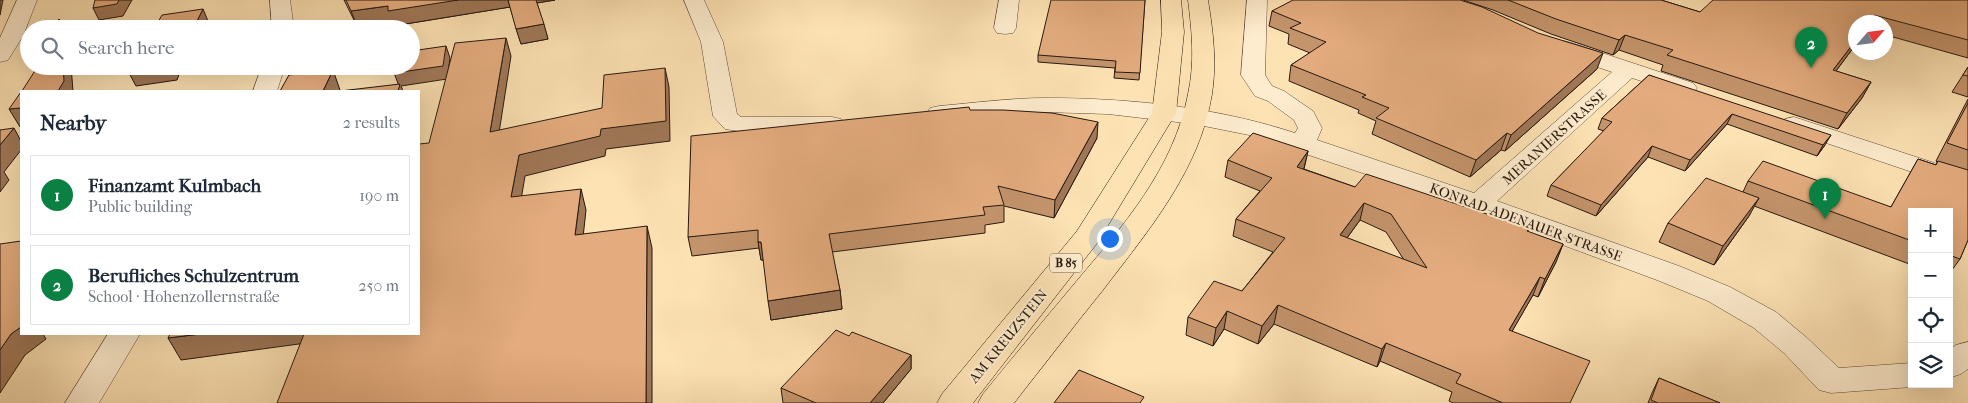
<!DOCTYPE html>
<meta charset="utf-8">
<style>
:root{--surface:#fff;--page:#f6f6f7;--text:#1f2937;--muted:#747a83;--line:#e0e1e3;--accent:#0b8043}
body{margin:0;font-family:"IM FELL French Canon",serif;background:var(--page);color:var(--text)}
.controls{position:absolute;right:15px;bottom:15px;display:grid;overflow:hidden;border-radius:0px;box-shadow:0 5px 20px #0002}
.controls button{width:45px;height:45px;display:grid;place-items:center;padding:0;border:0;border-bottom:1px solid var(--line);background:var(--surface);color:var(--text);font:25px sans-serif}
.compass{position:absolute;left:1848px;top:15px;width:45px;height:45px;border-radius:50%;background:var(--surface);box-shadow:0 5px 20px #0002;rotate:62deg}
.you{position:absolute;left:1109px;top:238px;width:18px;height:18px;margin:-12px;border:4px solid #fff;border-radius:50%;background:#1a73e8;box-shadow:0 0 0 8px #1a73e833}
.badge{display:grid;place-items:center;width:32px;height:32px;border-radius:50%;background:var(--accent);color:#fff;font-size:16px;font-weight:700}
.pin{position:absolute;translate:-50% -41px;filter:drop-shadow(0 1px 2px #0008)}
.pin::after{content:'';position:absolute;top:26px;width:18px;height:15px;background:inherit;clip-path:polygon(0 0,100% 0,50% 100%)}
.list{margin:0;padding:0;list-style:none}
h2{display:flex;justify-content:space-between;align-items:center;height:65px;margin:0;padding:0 20px;font-size:21px}
h2 small{font-size:16px;font-weight:400;color:var(--muted)}
.list li{display:grid;grid-template-columns:32px 1fr auto;gap:15px;align-items:center;box-sizing:border-box;height:80px;margin:0 10px 10px;padding:0 10px;border:1px solid var(--line);border-radius:0px}
.list b{display:block;font-size:19px;white-space:nowrap}
.list p{margin:0;font-size:16px;white-space:nowrap;color:var(--muted)}
.list em{font-size:16px;font-style:normal;color:var(--muted)}
.icon{flex:none;width:28px;height:28px;fill:none;stroke:currentColor;stroke-width:2;stroke-linecap:round;stroke-linejoin:round}
.map{position:relative;flex:none;width:1968px;height:403px;overflow:hidden}
.search{position:absolute;background:var(--surface);box-shadow:0 5px 20px #0002;left:20px;top:20px;width:400px;height:55px;display:flex;align-items:center;gap:12px;box-sizing:border-box;padding:0 18px;border-radius:28px;color:var(--muted);font-size:19px}
.panel{position:absolute;background:var(--surface);box-shadow:0 5px 20px #0002;left:20px;top:90px;width:400px;height:245px;border-radius:0px}
.map>svg:first-child{display:block}
.lines{fill:none;stroke-linecap:round;stroke-linejoin:round}
.minor-casing{stroke:#5c4b39;stroke-width:1}
.major-casing{stroke:#271910;stroke-width:1}
.minor{fill:#feecce;fill-rule:evenodd}
.major{fill:#fde2b4;fill-rule:evenodd}
.wall{fill:#c4946c;stroke:#271910;fill-rule:evenodd}
.shaded-wall{fill:#a07858;stroke:#271910}
.building{fill:#e4ac7e;stroke:#271910;fill-rule:evenodd}
.labels{text-anchor:middle;stroke-width:4;stroke-linejoin:round;paint-order:stroke}
.shield{fill:#feecce;stroke:#685849;stroke-width:1}
.shield-label{font-size:12px;font-weight:bold;fill:#271910}
.street-label{font-size:14px;fill:#271910;stroke:#feecce}
</style>
<div class="map">
<svg width="1968" height="403" viewBox="0 0 1968 403">
<rect width="100%" height="100%" fill="#fde2b4"/>
<filter id="stains"><feTurbulence type="fractalNoise" baseFrequency=".004" numOctaves="4"/><feColorMatrix values="0 0 0 0 .2 0 0 0 0 .09 0 0 0 0 .02 0 0 0 .5 -.17"/></filter>
<radialGradient id="worn" r=".72"><stop offset=".6" stop-color="#630" stop-opacity="0"/><stop offset="1" stop-color="#630" stop-opacity=".3"/></radialGradient>
<g class="lines">
<defs>
<path id="minor" d="M17 0H37L23 36 8 60 0 62V38Z
M270 0H290L294 29H272Z
M684 0H704L723 42 737 114 741 117H832L841 119 844 124 841 129 832 131 751 133 725 129 713 116 701 42Z
M999 0H1019L1016 28 1013 33 1005 34 997 33 994 28Z
M1247 0H1267L1265 75 1272 86 1284 91 1313 111 1322 128 1317 140 1474 193 1612 72 1556 53 1553 48 1556 43 1564 41 1572 43 1693 83 1697 88 1693 93 1685 95 1632 78 1497 201 1679 266 1730 287 1776 312 1806 337 1839 368 1912 363V384H1921L1912 387 1831 393 1819 390 1784 353 1754 328 1708 301 1657 280 1428 195 1249 135 1194 124 1108 114 1044 112 939 120 930 118 927 113 930 108 939 106C974 103 1010 98 1046 98 1129 98 1216 107 1295 133L1298 128 1294 120 1268 101 1255 96 1241 75Z
M262 66H285L277 91H253Z
M1794 117 1968 174V191L1785 129 1782 124 1785 119Z
M108 334H140L99 403H65Z
M1968 342V369L1961 374 1949 378V350L1956 345Z"/>
<path id="major" d="M1161 0H1181L1184 32 1176 113 1098 242 973 403H937L942 394 1077 231 1152 113 1162 32Z
M1188 0H1208C1213 31 1217 62 1212 94 1200 170 1148 231 1103 290 1073 327 1044 365 1014 403H978L983 394C1013 357 1044 320 1075 283 1122 227 1174 169 1188 94 1195 63 1192 31 1188 0Z"/>
</defs>
<use href="#minor" class="minor-casing"/>
<use href="#major" class="major-casing"/>
<use href="#minor" class="minor"/>
<use href="#major" class="major"/>
</g>
<path class="wall" d="M344 0H555L537 3 548 39 521 44 510 7 393 26 391 21 357 26Z
M1145 0 1139 80 1114 78 1115 68 1038 62V55Z
M1463 0H1661L1700 12 1912 0H1968V58L1886 35V22H1856V44L1836 71 1871 82 1862 98 1838 129 1661 71 1663 65 1619 50 1613 55 1551 34 1493 10Z
M1272 11 1597 69 1505 151 1501 150 1470 177 1372 134 1376 121 1358 113 1359 110 1289 81 1291 65 1310 53 1288 44 1289 34 1269 26Z
M1968 67V97L1952 92Z
M1649 75 1825 145 1817 156 1727 124 1685 171 1648 157 1596 216 1547 196 1551 185 1604 131 1598 129 1602 118Z
M1968 99V240L1960 259 1949 274V212H1912V265L1754 206 1749 216 1714 265 1659 242 1668 223 1743 192 1748 181 1891 207 1918 159 1936 165 1937 162 1936 161Z
M1097 138 1054 218 1004 206V222L985 225V233L832 252 840 290 842 309 771 320 764 260H761L759 248 692 256 688 237Z
M1308 151 1304 169 1355 187 1529 228 1528 232 1563 244 1556 262 1538 297 1533 295 1512 331 1570 403H1453L1449 401 1452 392 1380 361 1377 367 1274 324 1258 344 1224 329 1213 346 1186 335 1188 317 1242 291 1273 252 1233 236 1236 219 1260 191 1225 177 1228 160ZM1360 220 1386 232 1404 260 1347 238Z
M849 336 911 355V369L883 403H783L781 388Z
M1659 378 1720 403H1648L1652 393Z"/>
<path class="shaded-wall" d="M0 0H3L0 15Z
M119 0H132L123 16 99 20 93 8Z
M458 0H508L510 7 393 26 391 21 357 26 351 11 388 6Z
M535 0H555L536 3Z
M203 9 208 21 205 29H193Z
M59 19 64 29H60Z
M544 24 548 39 521 44 516 29Z
M1625 35 1619 50 1613 55 1619 40Z
M506 38 511 56 496 152 490 132Z
M1856 40V44L1825 86 1833 70Z
M446 46 450 58 447 79 401 86 403 91H398L399 86 394 73Z
M1603 53 1597 69 1505 151 1511 135Z
M63 66H71L73 91H58Z
M171 66H182L177 80 136 86 129 73Z
M665 68 669 87 670 141 606 149 605 156 525 176 518 218 511 197 519 155 601 129Z
M333 70 340 90V91H323Z
M1871 82 1862 98 1838 129 1847 113Z
M21 108V127H20L9 109Z
M1732 114 1727 124 1685 171 1690 160Z
M1098 122 1097 138 1054 218 1055 200Z
M14 128 21 141V150L4 172 9 180 0 192V145Z
M1507 133 1501 150 1470 177 1476 160Z
M1831 135 1825 145 1817 156 1823 145Z
M1652 146 1648 157 1596 216 1601 205Z
M1308 151 1304 168 1293 184 1297 167Z
M581 189 586 210 581 256 575 235Z
M1759 198 1749 216 1714 265 1723 246Z
M1364 203 1360 220 1336 253 1340 235Z
M647 226 652 248V403H646Z
M758 242H761L764 260H761Z
M1563 244 1556 262 1538 297 1545 279Z
M1540 277 1533 295 1502 349 1509 330Z
M840 290 842 309 771 320 768 301Z
M1278 305 1274 324 1258 344 1262 326Z
M1227 311 1224 329 1213 346 1216 328Z
M21 327V334H43L46 339 25 355 0 393V350L11 334Z
M200 334H318L321 341 181 360 168 338Z
M1386 343 1380 361 1377 367 1382 349Z
M911 355V369L883 403H870Z"/>
<path class="building" d="M95 0H119L117 4 93 8Z
M346 0H458L388 11V6L351 11Z
M508 0H536L544 24 516 29Z
M1051 0H1145L1140 73 1115 72 1116 61 1038 55Z
M1293 0H1460L1482 7 1538 33 1603 53 1511 135 1507 133 1476 160 1376 118 1389 108 1362 97 1366 95 1291 65 1326 42 1290 28 1301 23 1272 11Z
M1508 0H1661L1700 12 1713 0H1968V40L1874 15 1868 22H1856V40L1833 70 1871 82 1847 113 1667 55 1673 50 1625 35 1619 40 1556 19Z
M203 9 193 29H154L162 15Z
M59 19 60 29H52Z
M506 38 490 132 602 108 604 75 665 68 666 121 601 129 600 136 519 155 511 197 581 189 575 235 647 226 646 403H277L304 334H419V144L429 143 455 43Z
M446 46 443 66 394 73 396 66H411V51Z
M38 66H63L64 81 58 91H22Z
M133 66H171L170 67 129 73Z
M1968 67V76L1963 75Z
M333 70 323 91H280L289 75Z
M1649 75 1831 135 1823 145 1732 114 1690 160 1652 146 1601 205 1551 185 1612 122 1602 118Z
M400 84 398 91H340Z
M21 92V108L9 109Z
M1968 103V150L1947 143Z
M969 107 970 110H1003L1052 113 1098 122 1055 200 998 186 1004 205 983 207 985 215 829 234 840 290 768 301 761 242H758V230L688 237 691 136Z
M14 128 0 145V130Z
M1253 133 1308 151 1297 167 1355 187 1366 174 1529 228 1527 231 1563 244 1545 279 1540 277 1509 330 1590 361 1570 403H1503L1456 383 1461 374 1386 343 1382 349 1278 305 1262 326 1227 311 1216 328 1188 317 1214 281 1242 291 1285 238 1236 219 1272 178 1228 160ZM1364 203 1391 214 1427 268 1340 235Z
M1918 159 1936 165 1938 161 1968 170V240L1960 259 1949 255V212H1912V241L1748 181 1763 161 1891 207Z
M1706 178 1759 198 1723 246 1668 223Z
M21 241V327L11 334 0 350V244Z
M836 330 849 336 852 332 911 355 870 403H816L781 388Z
M170 334H200L168 338Z
M1079 370 1144 397 1140 403H1054Z
M1659 378 1720 403H1658L1651 400Z"/>
<g class="labels">
<rect class="shield" x="1050" y="253.5" width="32" height="19" rx="4"/>
<g class="shield-label">
<text x="1066" y="267">B 85</text>
</g>
<g class="street-label">
<text transform="translate(1554 137) rotate(-42)" y="5">MERANIERSTRASSE</text>
<text transform="translate(1526 222) rotate(20)" y="5">KONRAD-ADENAUER-STRASSE</text>
<text transform="translate(1008 336) rotate(-51)" y="5">AM KREUZSTEIN</text>
</g>
</g>
<rect width="100%" height="100%" filter="url(#stains)"/>
<rect width="100%" height="100%" fill="url(#worn)"/>
</svg>
<div class="controls">
<button>+</button>
<button>−</button>
<button><svg class="icon" aria-label="locate" viewBox="0 0 24 24"><circle cx="12" cy="12" r="6"/><path d="M12 2v4M12 18v4M2 12h4M18 12h4"/></svg></button>
<button><svg class="icon" aria-label="layers" viewBox="0 0 24 24"><path d="M12 4l9 5-9 5-9-5zM3 14l9 5 9-5"/></svg></button>
</div>
<svg class="compass" viewBox="-18 -18 36 36"><path d="M0-13l5 13h-10z" fill="#e53935"/><path d="M0 13l5-13h-10z" fill="#747a83"/></svg>
<div class="you"></div>
<div class="pin badge" style="left:1825px;top:219px">1</div>
<div class="pin badge" style="left:1811px;top:68px">2</div>
<div class="search"><svg class="icon" aria-label="search" viewBox="0 0 24 24"><circle cx="10" cy="10" r="6"/><path d="M15 15l6 6"/></svg>Search here</div>
<section class="panel">
<h2>Nearby<small>2 results</small></h2>
<ul class="list">
<li><span class="badge">1</span><div><b>Finanzamt Kulmbach</b><p>Public building</p></div><em>190 m</em></li>
<li><span class="badge">2</span><div><b>Berufliches Schulzentrum</b><p>School · Hohenzollernstraße</p></div><em>250 m</em></li>
</ul>
</section>
</div>
